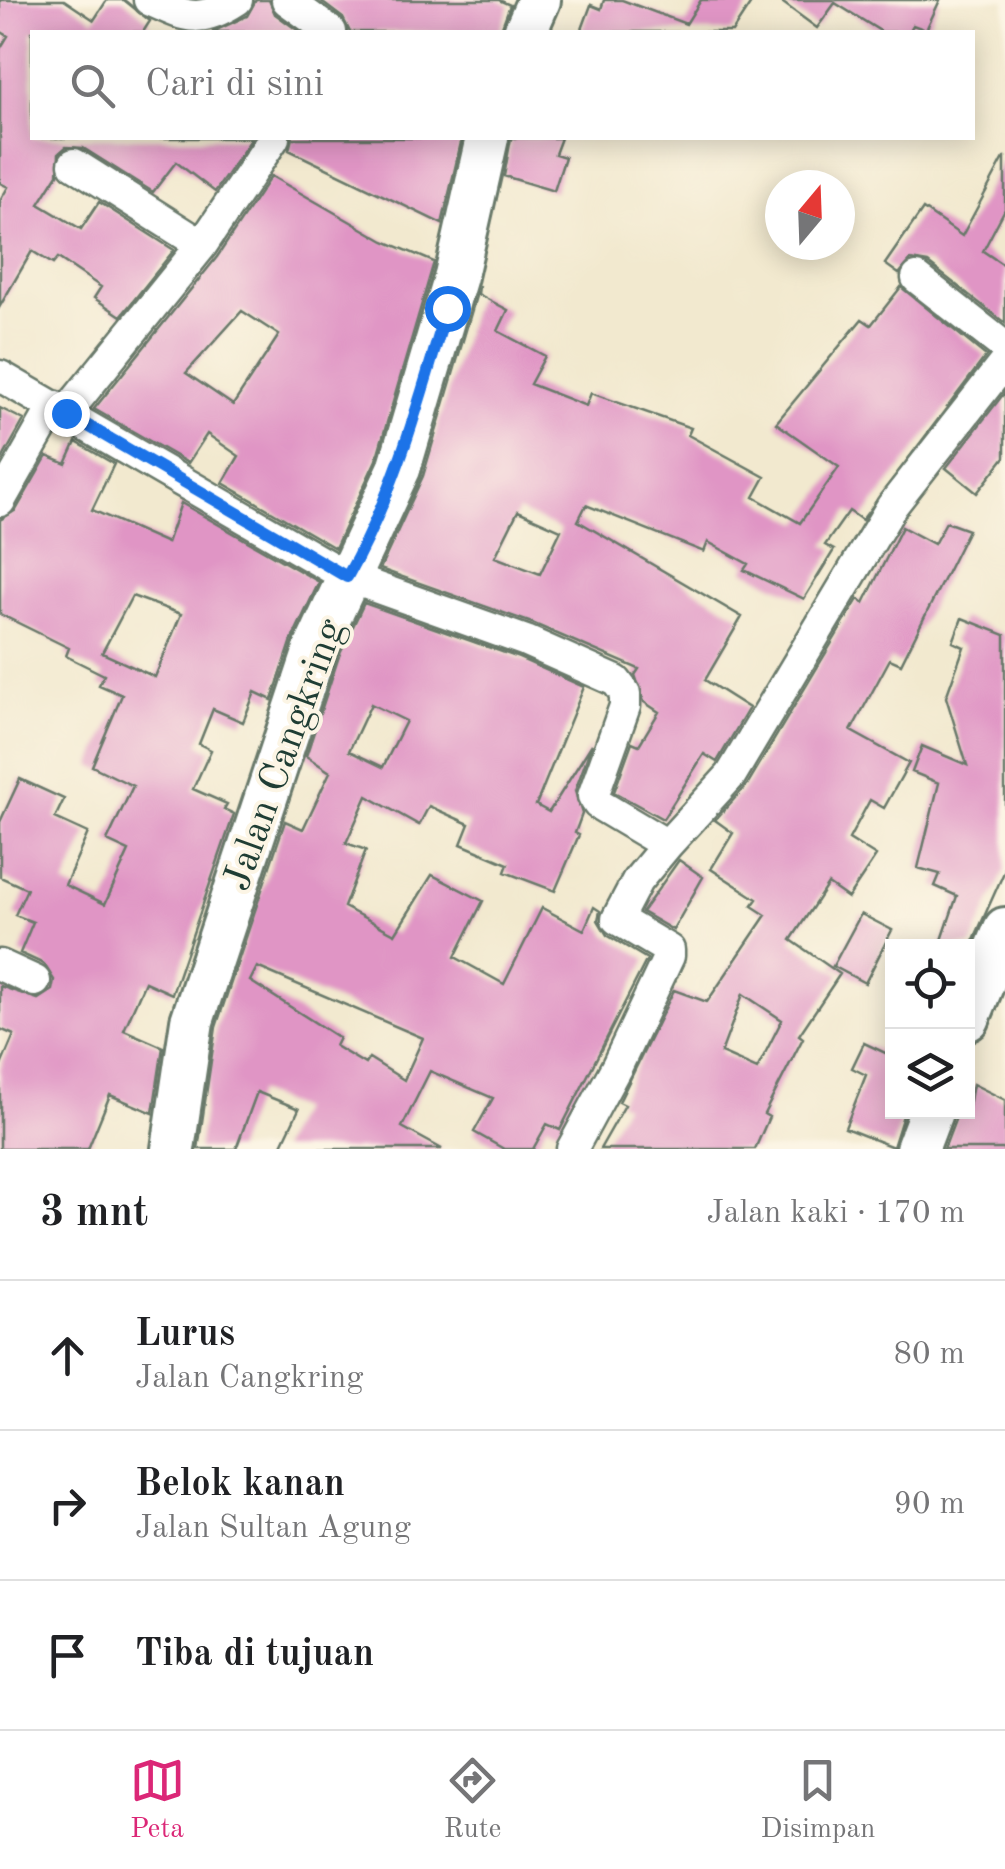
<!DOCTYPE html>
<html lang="id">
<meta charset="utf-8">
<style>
:root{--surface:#fff;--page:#f2f2f2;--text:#202124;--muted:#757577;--line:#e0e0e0;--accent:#db2777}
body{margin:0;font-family:"Old Standard TT",serif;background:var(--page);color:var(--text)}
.controls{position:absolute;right:30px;bottom:30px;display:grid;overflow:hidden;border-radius:0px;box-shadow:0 5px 25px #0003}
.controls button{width:90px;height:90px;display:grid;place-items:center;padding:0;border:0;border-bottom:2px solid var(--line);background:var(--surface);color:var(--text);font:50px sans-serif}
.compass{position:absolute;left:765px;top:170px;width:90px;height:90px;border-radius:50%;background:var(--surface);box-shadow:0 5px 25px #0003;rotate:19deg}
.stop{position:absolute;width:30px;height:30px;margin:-22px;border:8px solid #1a73e8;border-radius:50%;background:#fff}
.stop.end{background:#1a73e8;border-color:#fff;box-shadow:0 2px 10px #0008}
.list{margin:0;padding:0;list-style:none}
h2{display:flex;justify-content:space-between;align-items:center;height:130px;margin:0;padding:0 40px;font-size:42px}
h2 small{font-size:32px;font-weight:400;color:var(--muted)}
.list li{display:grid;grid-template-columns:65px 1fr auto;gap:30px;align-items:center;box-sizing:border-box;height:150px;padding:0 40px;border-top:2px solid var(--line)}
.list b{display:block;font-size:38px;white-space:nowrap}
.list p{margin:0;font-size:32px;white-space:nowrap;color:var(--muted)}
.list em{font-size:32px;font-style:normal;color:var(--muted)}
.icon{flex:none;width:55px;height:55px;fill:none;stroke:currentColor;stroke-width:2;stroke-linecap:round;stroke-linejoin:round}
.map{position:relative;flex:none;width:1005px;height:1149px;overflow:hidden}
.search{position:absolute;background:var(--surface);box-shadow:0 5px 25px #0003;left:30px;right:30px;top:30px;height:110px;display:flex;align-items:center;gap:25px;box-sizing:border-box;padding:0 35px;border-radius:0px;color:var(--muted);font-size:38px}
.sheet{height:580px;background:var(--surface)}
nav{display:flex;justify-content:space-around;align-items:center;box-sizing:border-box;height:140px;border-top:2px solid var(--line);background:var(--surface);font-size:28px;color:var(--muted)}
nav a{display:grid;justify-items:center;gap:5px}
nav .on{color:var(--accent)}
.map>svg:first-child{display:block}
.building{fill:#e095c5;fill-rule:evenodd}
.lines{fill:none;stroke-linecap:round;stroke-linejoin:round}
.street-casing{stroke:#69796a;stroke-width:35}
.secondary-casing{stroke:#69796a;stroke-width:48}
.street{stroke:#fff;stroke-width:30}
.secondary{stroke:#fff;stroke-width:42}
.route{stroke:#1a73e8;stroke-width:12}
.labels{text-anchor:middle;stroke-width:8;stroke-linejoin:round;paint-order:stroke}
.street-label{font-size:40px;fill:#1f3d34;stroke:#fcf5e5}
</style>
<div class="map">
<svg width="1005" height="1149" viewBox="0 0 1005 1149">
<rect width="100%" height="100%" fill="#fcf5e5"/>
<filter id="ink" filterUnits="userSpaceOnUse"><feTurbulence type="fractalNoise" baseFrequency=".01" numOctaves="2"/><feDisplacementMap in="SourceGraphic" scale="20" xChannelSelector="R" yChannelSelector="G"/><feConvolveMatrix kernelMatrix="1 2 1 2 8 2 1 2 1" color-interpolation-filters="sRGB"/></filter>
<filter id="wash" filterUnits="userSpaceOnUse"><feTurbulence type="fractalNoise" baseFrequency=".0048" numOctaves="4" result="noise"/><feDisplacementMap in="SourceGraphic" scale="40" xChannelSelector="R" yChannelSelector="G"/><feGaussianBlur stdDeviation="2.25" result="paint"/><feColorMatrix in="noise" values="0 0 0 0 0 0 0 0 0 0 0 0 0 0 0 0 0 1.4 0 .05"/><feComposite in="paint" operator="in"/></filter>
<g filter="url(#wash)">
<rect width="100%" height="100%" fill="#f2e9cf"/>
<g id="blocks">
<path class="building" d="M0 0H64L94 20 107 0H124L150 21 143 32H32V138H252L215 192 176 162 153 192 83 148 66 147 59 153 58 174 39 204 81 229 99 202 174 250 121 316 94 298 101 287 58 258 53 264 32 251 0 306V201L8 187 0 183V49L8 36 0 31Z
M256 0H269L275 14 300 32H212L247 16Z
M319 0H499L510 5 500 32H350L343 18Z
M604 0H622L686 24 701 0H753L732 32H581L591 5 601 9Z
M779 0H940L926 30 913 25 909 32H882L835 3 817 28Z
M292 138H462L442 224 289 150Z
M511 138H561L555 154 565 157 554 191 504 176Z
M1005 156V209L983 251 1005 266V323L928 263 911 260 899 274 885 264 923 209 962 236Z
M271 176 384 241 434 262 376 460 335 548 223 483 239 456 207 434 188 463 94 409 217 257ZM242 311 279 335 233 405 186 373Z
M479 286 478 294 508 310 498 331 545 356 530 384 586 406 591 393 691 428 688 435 765 477 754 497 800 523 839 467 776 423 862 319 871 325 901 287 986 356 862 520 849 511 825 545 834 550 804 599 744 570 748 564 708 542 704 552 586 505 578 521 742 617 705 680 749 708 717 762 704 754 663 819 614 792 632 742 639 745 659 712 644 702 635 675 639 669 532 623 380 569 423 476ZM518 511 561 530 540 574 495 557Z
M1005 392V457L977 493 946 468Z
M0 408 24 420 0 463Z
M76 442 114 464 92 510 167 543 181 503 319 582 293 637 272 700 255 692 243 722 213 709 199 744 211 750 193 789 227 804 224 809 234 814 172 994 145 982 124 1030 163 1047 153 1113 110 1095 88 1149H0V1068L14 1035 0 1029V986L38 999 52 990 54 980 44 964 20 953 33 922 15 915 27 889 0 877V822L20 779 64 799 55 818 88 833 65 885 105 904 129 851 107 841 133 786 92 766 122 695 99 685 104 675 66 656 69 648 0 614V520L16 510 47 456 66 464ZM132 596 181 614 155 677 102 653Z
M946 522 968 530 901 664 890 659 851 731 909 763 884 808 870 800 849 839 876 856 848 898 828 884 791 940 840 974 799 1035 803 1038 764 1114 769 1117 755 1149H600L625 1105 619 1102 674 990 707 1002 766 915 752 906 757 899 711 869 733 833 715 820 747 785 858 599 864 603 902 527 934 544ZM743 994 782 1020 757 1069 721 1053Z
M364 603 519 658 584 687 536 805 549 812 592 744 575 791 582 814 575 833 579 835 555 891 505 872 508 864 461 844 469 824 429 806 419 825 367 796 346 843 366 850 344 907 395 934 432 875 483 901 455 957 504 984 542 908 584 930 594 907 600 911 598 920 607 935 647 959 560 1130 547 1124 533 1149H504L474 1132 493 1098 430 1071 402 1127 442 1149H280L299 1109 257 1092 236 1149H198L216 1027 285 821 303 829 330 772 306 756 339 656ZM371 704 406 721 383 767 349 751ZM257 967 423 1038 404 1080 369 1058 365 1064 335 1046 339 1038 250 981Z
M962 618 1005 635V870L971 946H940L957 896 935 886 940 874 918 868 939 783 912 772 922 746 967 765 946 697 964 647 953 642Z
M679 860 703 877 673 930 642 912Z
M861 914 892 930 865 983 833 966Z
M864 1043 892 1056V1112H904L893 1147 845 1128 866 1075 852 1068Z
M973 1084 1005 1100V1149H944L958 1112H968Z"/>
</g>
</g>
<g filter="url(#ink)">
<use href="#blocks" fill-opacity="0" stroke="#69796a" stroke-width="2.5"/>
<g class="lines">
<defs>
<path id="street" d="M149 0C187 17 199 25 237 0
M287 0 331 32
M74 164 202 245
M917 278 1005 347
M0 376 347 577 526 641 616 681 625 693V706L593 796 598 804 667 845 731 775 892 506 1005 362
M66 413 202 245 274 138
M0 501 54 406
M0 965 35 981
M572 1149 617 1066 669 956V950L617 919 637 881 667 845"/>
<path id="secondary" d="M525 32 539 0
M968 1019 1005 929
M173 1149 192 1021 316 647 399 469 456 276 487 138
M917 1149 931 1112"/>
</defs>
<use href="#street" class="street-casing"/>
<use href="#secondary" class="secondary-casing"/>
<use href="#street" class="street"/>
<use href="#secondary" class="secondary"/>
</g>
</g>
<g class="lines" filter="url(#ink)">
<path class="route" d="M66 413 347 577C395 492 419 402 447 308"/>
</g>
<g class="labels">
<g class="street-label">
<text transform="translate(282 754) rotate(-70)" y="14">Jalan Cangkring</text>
</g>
</g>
</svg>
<div class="controls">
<button><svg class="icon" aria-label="locate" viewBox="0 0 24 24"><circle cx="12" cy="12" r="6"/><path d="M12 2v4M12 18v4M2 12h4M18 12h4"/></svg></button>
<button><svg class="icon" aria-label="layers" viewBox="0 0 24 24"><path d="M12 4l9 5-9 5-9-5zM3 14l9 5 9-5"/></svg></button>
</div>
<svg class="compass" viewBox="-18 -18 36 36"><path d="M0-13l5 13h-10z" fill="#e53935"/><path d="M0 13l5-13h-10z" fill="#757577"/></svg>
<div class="stop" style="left:447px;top:308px"></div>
<div class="stop end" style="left:66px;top:413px"></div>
<div class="search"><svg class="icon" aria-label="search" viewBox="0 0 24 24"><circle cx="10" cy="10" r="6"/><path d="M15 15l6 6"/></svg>Cari di sini</div>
</div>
<section class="sheet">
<h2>3 mnt<small>Jalan kaki · 170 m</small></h2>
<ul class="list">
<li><svg class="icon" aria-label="ahead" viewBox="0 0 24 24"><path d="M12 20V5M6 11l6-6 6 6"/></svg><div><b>Lurus</b><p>Jalan Cangkring</p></div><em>80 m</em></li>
<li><svg class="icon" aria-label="right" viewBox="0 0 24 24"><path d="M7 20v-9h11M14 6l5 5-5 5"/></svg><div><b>Belok kanan</b><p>Jalan Sultan Agung</p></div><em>90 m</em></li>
<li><svg class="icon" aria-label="arrive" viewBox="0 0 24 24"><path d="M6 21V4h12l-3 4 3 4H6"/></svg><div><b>Tiba di tujuan</b></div></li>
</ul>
</section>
<nav>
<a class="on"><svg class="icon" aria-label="map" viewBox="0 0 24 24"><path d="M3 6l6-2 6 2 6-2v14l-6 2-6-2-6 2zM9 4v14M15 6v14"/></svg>Peta</a>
<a><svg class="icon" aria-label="directions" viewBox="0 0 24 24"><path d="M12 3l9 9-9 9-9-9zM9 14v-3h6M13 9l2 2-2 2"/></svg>Rute</a>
<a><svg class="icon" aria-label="saved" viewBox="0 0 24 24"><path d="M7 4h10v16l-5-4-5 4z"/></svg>Disimpan</a>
</nav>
